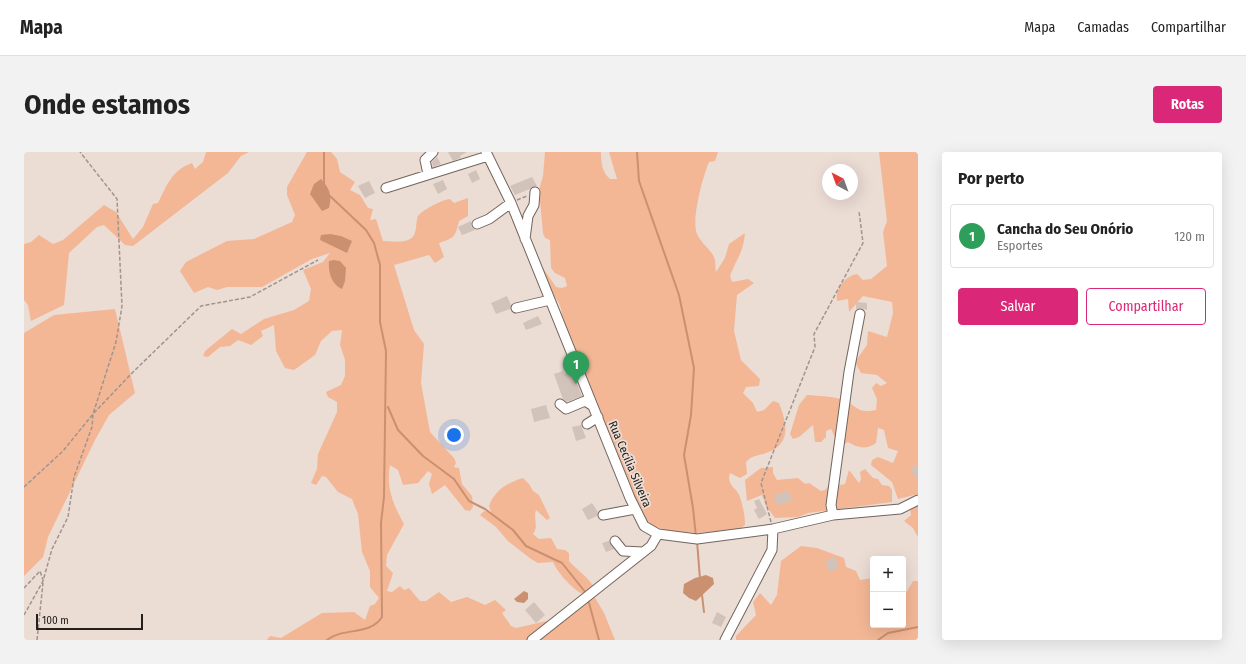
<!DOCTYPE html>
<html lang="pt">
<meta charset="utf-8">
<style>
:root{--surface:#fff;--page:#f2f2f2;--text:#222;--muted:#767676;--line:#e0e0e0;--accent:#db2777}
body{margin:0;font-family:"Fira Sans Condensed",sans-serif;background:var(--page);color:var(--text)}
.controls{position:absolute;right:12px;bottom:12px;display:grid;overflow:hidden;border-radius:4px;box-shadow:0 4px 16px #0002}
.controls button{width:36px;height:36px;display:grid;place-items:center;padding:0;border:0;border-bottom:1px solid var(--line);background:var(--surface);color:var(--text);font:20px sans-serif}
.compass{position:absolute;left:798px;top:12px;width:36px;height:36px;border-radius:50%;background:var(--surface);box-shadow:0 4px 16px #0002;rotate:319deg}
.scale{position:absolute;left:12px;bottom:10px;width:107px;box-sizing:border-box;padding-left:4px;border:2px solid #25201d;border-top:0;font-size:11px;line-height:14px;white-space:nowrap;color:#25201d;-webkit-text-stroke:3px #ebdcd4;paint-order:stroke}
.you{position:absolute;left:430px;top:283px;width:14px;height:14px;margin:-10px;border:3px solid #fff;border-radius:50%;background:#1a73e8;box-shadow:0 0 0 6px #1a73e833}
.badge{display:grid;place-items:center;width:26px;height:26px;border-radius:50%;background:var(--accent);color:#fff;font-size:13px;font-weight:700}
.pin{position:absolute;translate:-50% -33px;filter:drop-shadow(0 1px 2px #0008)}
.pin::after{content:'';position:absolute;top:21px;width:14px;height:12px;background:inherit;clip-path:polygon(0 0,100% 0,50% 100%)}
.list{margin:0;padding:0;list-style:none}
h2{display:flex;justify-content:space-between;align-items:center;height:52px;margin:0;padding:0 16px;font-size:17px}
h2 small{font-size:13px;font-weight:400;color:var(--muted)}
.list li{display:grid;grid-template-columns:26px 1fr auto;gap:12px;align-items:center;box-sizing:border-box;height:64px;margin:0 8px 8px;padding:0 8px;border:1px solid var(--line);border-radius:4px}
.list b{display:block;font-size:15px;white-space:nowrap}
.list p{margin:0;font-size:13px;white-space:nowrap;color:var(--muted)}
.list em{font-size:13px;font-style:normal;color:var(--muted)}
.actions{display:flex;gap:8px;padding:12px 16px}
.actions a{flex:1;padding:9px 0;border:1px solid var(--accent);border-radius:4px;text-align:center;font-size:14px;color:var(--accent)}
.actions .main{background:var(--accent);color:#fff}
.map{position:relative;flex:none;width:894px;height:488px;overflow:hidden;border-radius:4px}
header{display:flex;align-items:center;gap:24px;box-sizing:border-box;height:56px;padding:0 20px;background:var(--surface);border-bottom:1px solid var(--line)}
header strong{font-size:19px}
nav{display:flex;gap:22px;margin-inline-start:auto;font-size:14px}
.intro{display:flex;align-items:center;justify-content:space-between;box-sizing:border-box;height:96px;padding:0 24px}
h1{margin:0;font-size:28px}
.button{padding:10px 18px;border-radius:4px;background:var(--accent);color:#fff;font-size:14px;font-weight:700}
main{display:flex;gap:24px;padding:0 24px}
aside{flex:1;background:var(--surface);border-radius:4px;box-shadow:0 4px 16px #0002}
.map>svg:first-child{display:block}
.green{fill:#f3b796}
.water{fill:#ca9070}
.lines{fill:none;stroke-linecap:round;stroke-linejoin:round}
.stream{stroke:#ca9070;stroke-width:2}
.building{fill:#d1c2ba}
.minor-casing{stroke:#72655e;stroke-width:11}
.path{stroke:#9f948e;stroke-width:1.5;stroke-dasharray:4 2;stroke-linecap:butt}
.minor{stroke:#fff;stroke-width:9}
.labels{text-anchor:middle;stroke-width:3.5;stroke-linejoin:round;paint-order:stroke}
.street-label{font-size:12px;fill:#25201d;stroke:#ebdcd4}
</style>
<header>
<strong>Mapa</strong>
<nav><a>Mapa</a><a>Camadas</a><a>Compartilhar</a></nav>
</header>
<div class="intro"><h1>Onde estamos</h1><a class="button">Rotas</a></div>
<main>
<div class="map">
<svg width="894" height="488" viewBox="0 0 894 488">
<rect width="100%" height="100%" fill="#ebdcd4"/>
<path class="green" d="M182 0H225L217 4 204 21 109 94 101 93 80 73 73 75 45 101 40 153 7 169 4 153 0 148V92L7 90 15 83 29 92 39 88 80 53 92 60 109 87 119 75 129 52 134 51C143 33 148 18 168 11L171 17 179 10Z
M283 0H307L313 7 316 20 331 30 326 38 336 43 344 56 349 57 346 68 352 67 359 89C366 89 380 91 386 87 394 83 391 71 394 64 398 58 420 47 426 47L430 51 444 46V64L435 69C431 86 430 86 415 91L420 105 411 111 405 103 370 113 390 178 400 192 397 231 406 280 430 306 432 311 430 315 435 316 438 332 448 344 449 355 446 359 441 358 421 333 408 342 405 332 408 322 404 319 394 331 379 333 374 318 366 313C362 336 369 352 380 372L363 403 362 414 369 421 363 439 368 440 376 434 380 438 385 436 396 449H402L415 440 427 450 443 445 461 453 471 448 482 458 478 461 487 474 492 476 523 469 528 470 505 488H243L246 484 257 486 298 461 330 460 341 468 346 454 351 452 355 446 346 435V419L338 400 334 362 328 347 314 340 302 325 298 324 292 333 287 331 293 317 294 302 313 260V250L304 245 302 240 317 233 321 224V208L316 193 318 178 308 179 297 189 291 203 270 218 261 216 252 199 250 173 237 179 239 184 227 193 214 188 206 194 196 195 184 205 179 204 181 199 208 177 217 182 240 167 270 158 285 149 287 137 279 118 299 110 306 101 288 107 238 135H203L193 138 184 135 170 141 156 119 162 110 203 89 230 87 268 70 271 63 263 43V35Z
M521 0H577C577 11 578 20 586 27H593L585 0H694L691 9 685 10C679 24 667 68 673 82 677 91 687 98 690 105 692 109 691 116 692 120L701 106 705 92 721 81C719 102 713 105 706 124L708 130 724 127 730 131 713 143 710 179 717 208 736 227 735 234 722 235 719 241 729 251 733 260 740 258 749 249 755 251C763 272 768 292 742 301 734 304 728 303 722 310L723 322 716 326 706 321C702 334 713 335 716 345 719 355 721 363 721 373L714 378 672 381 642 378 627 373 615 358 538 174C541 144 524 145 517 121L519 116 532 135 538 136 543 134 541 126 531 121 527 116 526 88 521 86 519 81 515 38 519 24Z
M855 0H894V342L874 347 868 330 847 313 848 308 854 305 869 311 874 299 864 296 860 278 854 276 852 291C842 298 834 296 824 290L819 293 817 298 807 277 802 279V285L797 290H791L789 273 775 285 769 287 766 282 775 253 783 243C794 244 810 244 820 248 834 254 832 262 852 258L853 247 848 236 852 231 857 234 863 231 853 223 837 221 831 210 843 193 844 179 863 185 869 161 868 150 839 144 825 160 824 147 813 149C811 137 821 124 833 122L839 128 847 127 863 114 859 80 863 69Z
M91 157 111 241 85 263 71 288 24 385 19 405 0 424V181L30 163Z
M749 315V321L753 328 774 326 781 332 785 331 797 339 801 338 810 328 816 333 821 332 825 318 835 331 837 327 836 320 841 317 849 326 854 327 858 333 865 334 868 338V350L784 361 774 365 751 366 742 354 738 343 723 349 721 328 737 316Z
M499 326 505 332 509 339 515 343 526 366 523 368 512 358C509 366 515 374 509 382L515 387 527 386 533 397 541 398 545 401V409C551 416 566 427 569 434L559 442C549 438 533 420 529 410L514 411 507 407 484 389 472 375 456 363 460 359 467 360 465 354C471 338 483 331 499 326Z
M894 353V385L889 376 880 369 887 363 886 357Z
M777 394 793 396 820 406 822 415 832 419 836 428 849 426V473H879V446L889 429H894V488H712V484L732 463 729 450 736 441 747 453 753 443 757 409Z
M570 444 580 461 591 488H513Z"/>
<path class="water" d="M297 27C306 37 308 43 305 56L298 59 286 42 290 32Z
M306 82 317 84 328 89 323 101 296 88 297 83Z
M310 108 316 109 322 116 321 129 318 137C307 132 304 119 305 109Z
M682 423 689 426 690 432 672 449 665 446 659 441 660 432 671 426Z
M500 439 504 441V447L500 451 493 450 490 447Z"/>
<g class="lines">
<path class="stream" d="M300 0V32
M613 0 615 29 655 143 670 216 667 263 660 303 669 356 672 385
M364 255 374 278 399 304 430 327 445 349 461 357 489 378 502 394 538 411 562 441
M673 389 676 427
M678 443 680 460
M564 447 575 488
M303 488C319 475 346 484 358 465L357 371 360 345 362 199 356 170V113L350 91 342 78 306 44
M854 488 864 481 894 475"/>
</g>
<path class="building" d="M424 0H443L436 4 437 6 429 9Z
M413 5 417 12 409 15 408 10Z
M452 18 456 27 448 31 444 22Z
M508 25 513 34 491 43 486 34Z
M419 28 423 37 414 42 409 32Z
M345 29 351 41 341 46 334 34Z
M447 69V74L451 78 438 83 434 75Z
M483 144 487 153 486 157 472 162 467 151Z
M832 150 843 151V158L837 156 832 157Z
M514 164 518 172 502 178 499 171Z
M539 219 540 222 548 219 558 244 543 250 539 247 530 222Z
M522 253 526 266 510 270 507 257Z
M557 273 562 286 552 289 548 275Z
M891 313 894 317V329L886 316Z
M765 339 768 349 752 353 750 343Z
M735 347 743 362 735 367 730 358 733 356 730 349Z
M568 351 574 360 573 364 564 368 558 357Z
M585 389 590 397 582 400 578 391Z
M812 405 814 417 805 420 802 408Z
M510 450 521 463 512 471 501 458Z
M693 460 702 465 697 475 688 471Z"/>
<g class="lines">
<defs>
<path id="minor" d="M462 0 487 51 606 346 620 374 634 382 673 387 749 377 809 363 876 357 894 348
M404 22 401 8 409 0
M362 36 464 4
M453 72 465 67 487 51
M501 87 504 64 510 53 511 40
M492 156 526 148
M536 252 542 257 561 249 569 254
M563 272 574 265
M579 363 611 357
M809 363 807 353 825 220 836 162
M591 389 599 399 619 400
M508 488 627 394 634 382
M701 488 748 398 749 377"/>
</defs>
<use href="#minor" class="minor-casing"/>
<path class="path" d="M493 48 503 44
M0 335 39 299 69 262 107 222 177 154 226 145 294 108
M747 370 737 331 791 195 790 182 839 91 835 59
M0 436 16 419 19 428
M0 463 19 429 28 397 44 365 50 325 68 275 69 262 92 190 98 154 93 47 56 0
M13 488 19 431"/>
<use href="#minor" class="minor"/>
</g>
<g class="labels">
<g class="street-label">
<text transform="translate(606 312) rotate(67)" y="4">Rua Cecília Silveira</text>
</g>
</g>
</svg>
<div class="controls">
<button>+</button>
<button>−</button>
</div>
<svg class="compass" viewBox="-18 -18 36 36"><path d="M0-13l5 13h-10z" fill="#e53935"/><path d="M0 13l5-13h-10z" fill="#767676"/></svg>
<div class="scale">100 m</div>
<div class="you"></div>
<div class="pin badge" style="left:552px;top:232px;background:#2e9e5b">1</div>
</div>
<aside>
<h2>Por perto<small></small></h2>
<ul class="list">
<li><span class="badge" style="background:#2e9e5b">1</span><div><b>Cancha do Seu Onório</b><p>Esportes</p></div><em>120 m</em></li>
</ul>
<div class="actions"><a class="main">Salvar</a><a>Compartilhar</a></div>
</aside>
</main>
